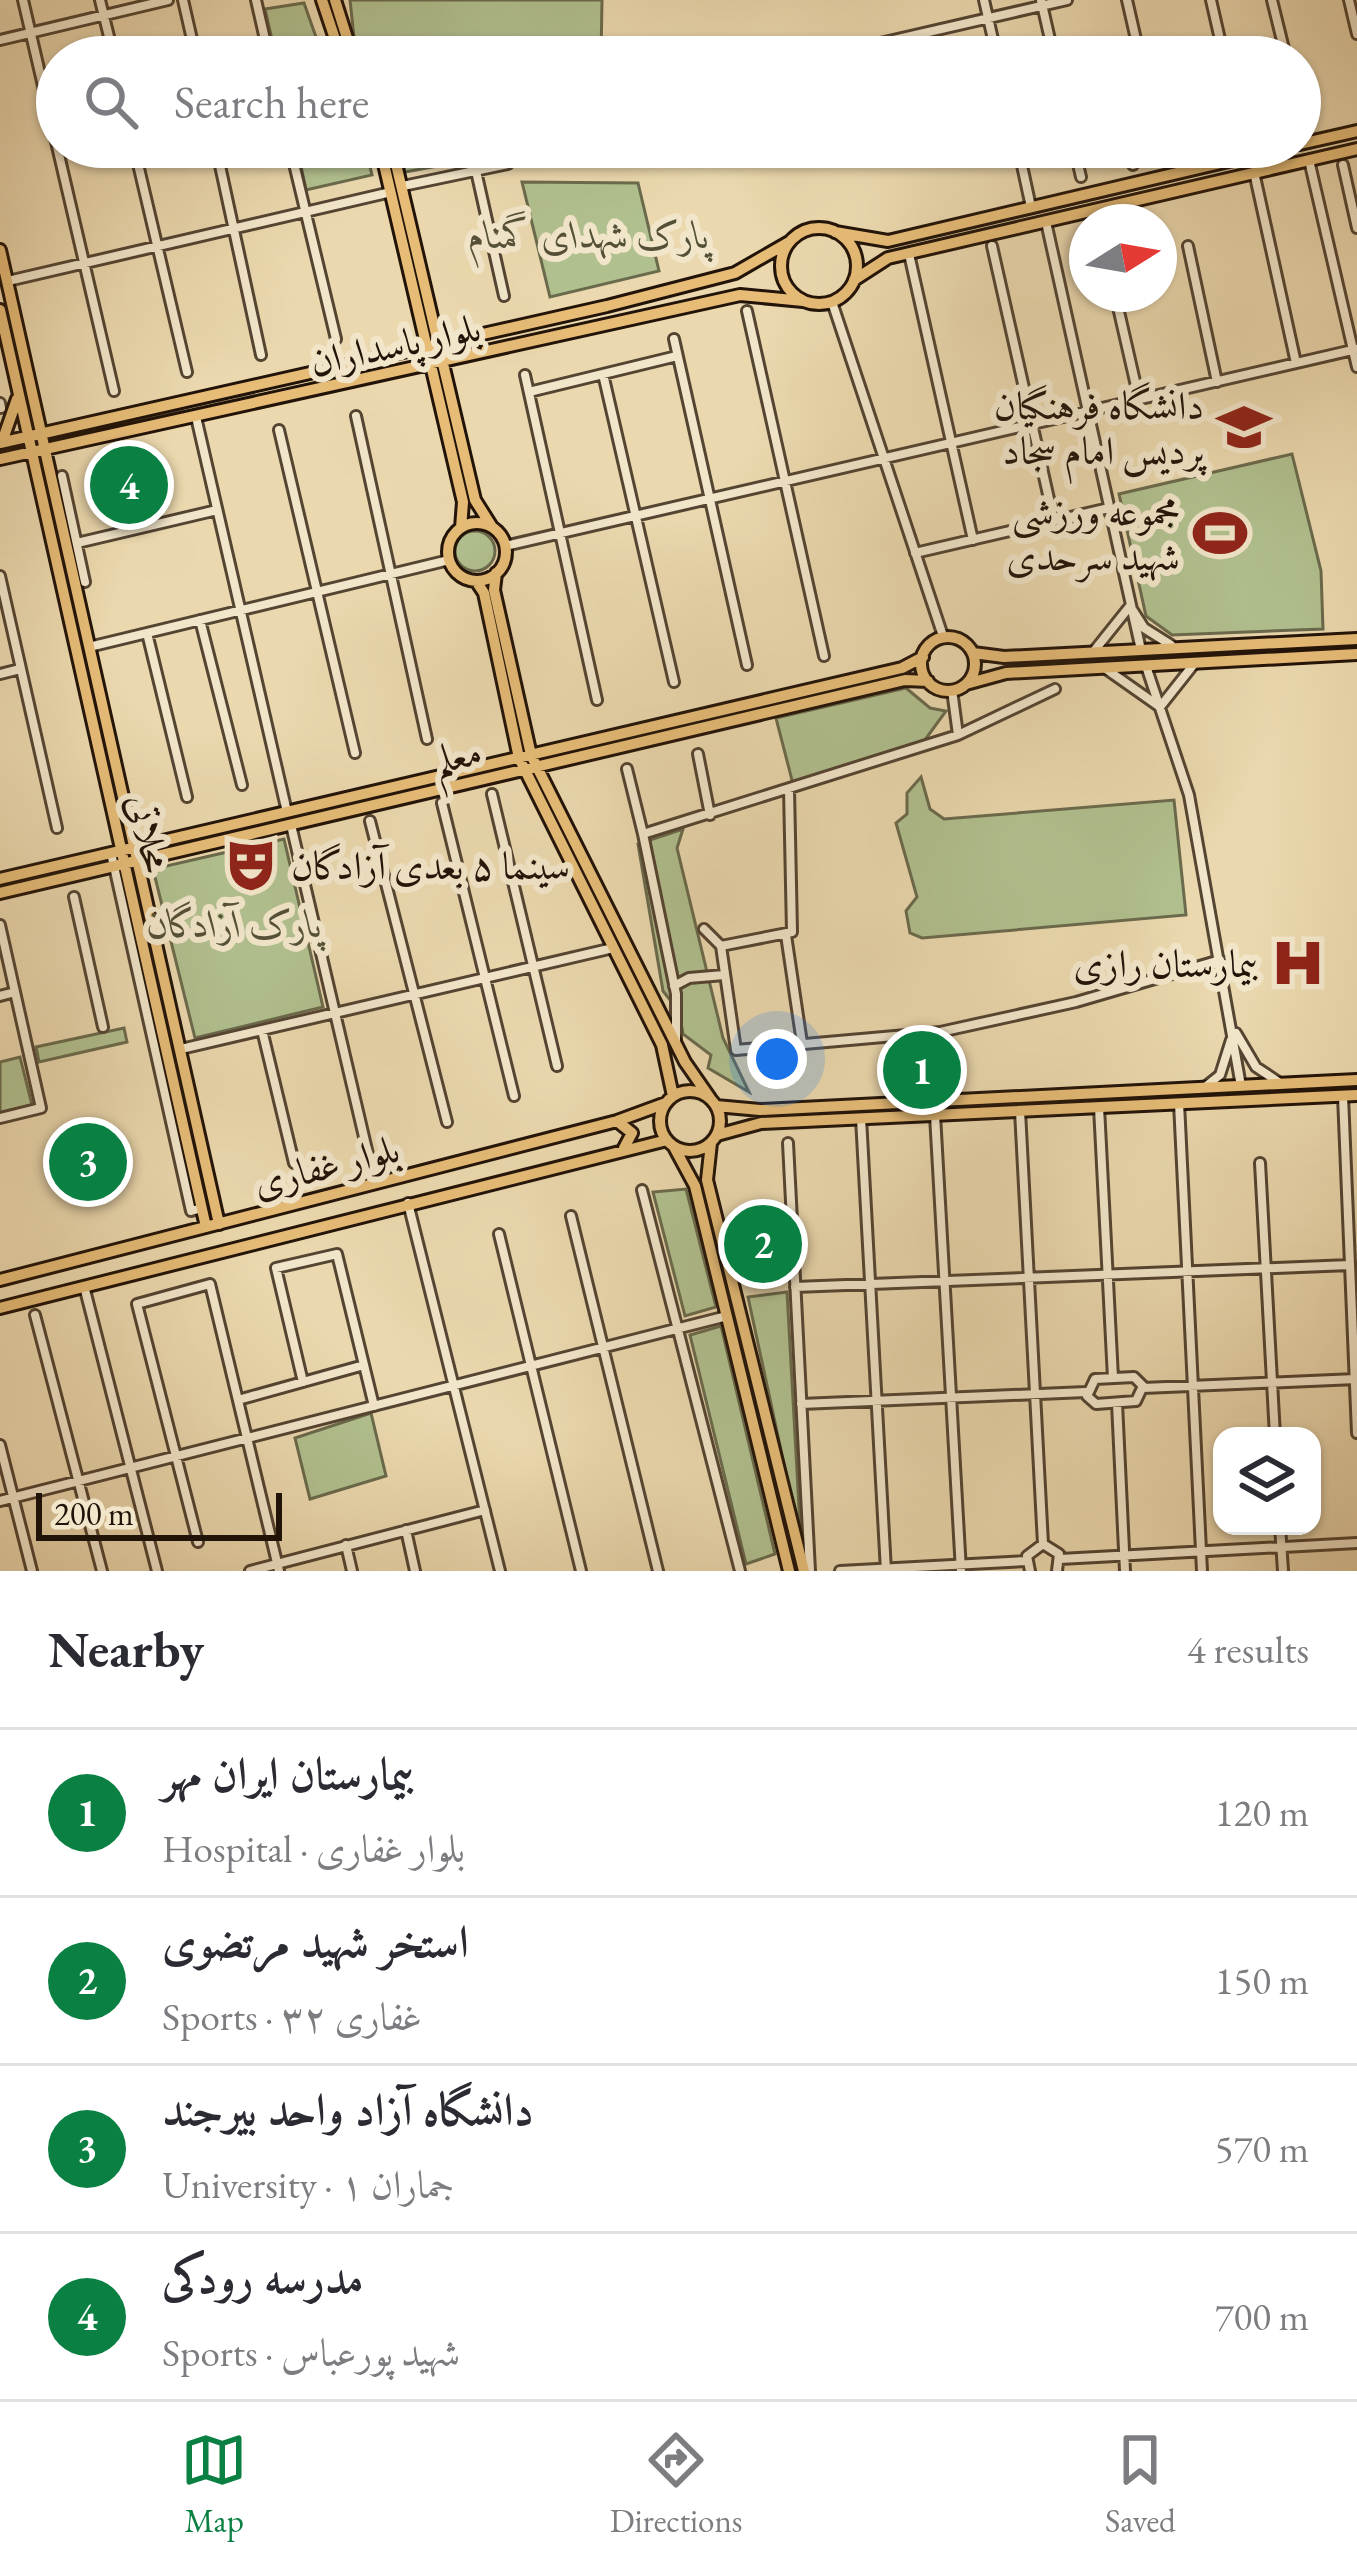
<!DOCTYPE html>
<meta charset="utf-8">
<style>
:root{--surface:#fff;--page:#f7f7f7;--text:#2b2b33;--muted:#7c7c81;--line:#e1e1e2;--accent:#0b8043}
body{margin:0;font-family:"EB Garamond",Amiri,serif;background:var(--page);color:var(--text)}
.controls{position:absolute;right:36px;bottom:36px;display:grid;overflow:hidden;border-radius:24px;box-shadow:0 3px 9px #0004}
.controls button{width:108px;height:108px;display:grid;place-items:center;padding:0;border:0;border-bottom:3px solid var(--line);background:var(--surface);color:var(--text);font:60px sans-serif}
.compass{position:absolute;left:1069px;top:204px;width:108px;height:108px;border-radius:50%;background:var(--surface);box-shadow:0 3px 9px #0004;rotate:79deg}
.scale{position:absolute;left:36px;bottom:30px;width:246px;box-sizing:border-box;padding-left:12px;border:6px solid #221308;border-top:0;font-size:33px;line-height:42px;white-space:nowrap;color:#221308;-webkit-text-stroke:9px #f2e6ca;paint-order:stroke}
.you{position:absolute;left:777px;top:1059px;width:42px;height:42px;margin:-30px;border:9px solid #fff;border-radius:50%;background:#1a73e8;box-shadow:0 0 0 18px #1a73e833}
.badge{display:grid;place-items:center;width:78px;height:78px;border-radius:50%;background:var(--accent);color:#fff;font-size:39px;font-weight:700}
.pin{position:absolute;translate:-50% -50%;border:6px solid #fff;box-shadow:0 3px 12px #0006}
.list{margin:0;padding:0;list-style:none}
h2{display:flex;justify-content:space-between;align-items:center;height:156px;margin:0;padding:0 48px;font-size:51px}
h2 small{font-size:39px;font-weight:400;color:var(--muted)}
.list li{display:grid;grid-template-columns:78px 1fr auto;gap:36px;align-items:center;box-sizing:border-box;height:168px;padding:0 48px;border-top:3px solid var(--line)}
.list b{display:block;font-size:45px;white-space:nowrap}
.list p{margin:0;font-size:39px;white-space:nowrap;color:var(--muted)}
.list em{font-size:39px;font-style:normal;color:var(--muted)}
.icon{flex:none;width:66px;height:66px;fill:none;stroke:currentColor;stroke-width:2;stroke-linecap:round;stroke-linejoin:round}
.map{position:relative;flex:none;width:1357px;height:1571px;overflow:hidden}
.search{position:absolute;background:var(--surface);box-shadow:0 3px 9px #0004;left:36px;right:36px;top:36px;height:132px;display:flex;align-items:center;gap:30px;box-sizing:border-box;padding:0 42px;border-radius:66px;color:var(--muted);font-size:45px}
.sheet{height:828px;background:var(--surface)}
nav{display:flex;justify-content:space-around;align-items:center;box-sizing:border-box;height:168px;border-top:3px solid var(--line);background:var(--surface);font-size:33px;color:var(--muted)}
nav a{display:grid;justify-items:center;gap:6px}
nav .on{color:var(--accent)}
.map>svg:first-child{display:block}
.green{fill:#b1c08f;stroke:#6a6a4c;stroke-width:3}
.water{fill:#99b9af;stroke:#69776c;stroke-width:3}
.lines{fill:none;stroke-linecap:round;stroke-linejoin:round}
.minor-casing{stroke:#544432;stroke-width:14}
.major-casing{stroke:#221308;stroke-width:16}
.minor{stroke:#f2e6ca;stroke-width:8}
.major{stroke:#e6bc77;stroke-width:10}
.labels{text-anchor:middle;stroke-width:12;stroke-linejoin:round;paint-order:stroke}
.park-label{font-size:39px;font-style:italic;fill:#545037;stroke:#f2e6ca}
.street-label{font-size:39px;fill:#221308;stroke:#f2e6ca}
.poi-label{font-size:39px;fill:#221308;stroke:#f2e6ca;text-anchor:end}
</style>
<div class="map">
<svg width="1357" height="1571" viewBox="0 0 1357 1571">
<rect width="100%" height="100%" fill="#ebd8ae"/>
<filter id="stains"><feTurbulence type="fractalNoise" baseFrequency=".00167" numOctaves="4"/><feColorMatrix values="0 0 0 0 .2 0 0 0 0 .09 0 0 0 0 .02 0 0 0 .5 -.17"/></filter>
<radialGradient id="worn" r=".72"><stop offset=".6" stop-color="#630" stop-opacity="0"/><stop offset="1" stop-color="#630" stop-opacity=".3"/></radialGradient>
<path class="green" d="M350 0H602L601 57H364L354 37Z
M304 3 323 57H276L265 9Z
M297 147H365L372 175 306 190Z
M398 147H718V162L561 166 497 155 405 172Z
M522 182 638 183 659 271 550 297Z
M1292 454 1321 571 1323 629 1172 635 1146 616 1119 494Z
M136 457 147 507 121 513 110 463Z
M455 551a20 20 0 1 1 40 0a20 20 0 1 1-40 0Z
M906 688 930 708 946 711 922 744 793 784 776 718Z
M921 777 930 809 944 819 1174 800 1186 915 922 938 910 933 906 911 917 897 896 823 907 814V793Z
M683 829 677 848 723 1038 749 1092 708 1068 711 1055 683 1034 679 1011 663 991 638 844Z
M284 839 323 1007 195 1038 153 869Z
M124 1028 127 1042 39 1062 36 1047Z
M20 1057 32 1105 0 1113V1062Z
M686 1189 716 1307 685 1316 653 1192Z
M787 1292 801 1543 748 1297Z
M721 1326 775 1554 746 1564 690 1335Z
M371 1413 386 1476 310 1499 295 1438Z"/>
<path class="water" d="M783 1219 786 1266 744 1268 740 1221Z"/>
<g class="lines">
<defs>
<path id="minor" d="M23 0 114 391
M100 0 114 57
M183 0 196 57
M256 0 269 57
M984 0 997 57
M1041 0 1054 57
M1127 0 1140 57
M1211 0 1224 57
M1272 0 1286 57
M1349 0 1357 34
M0 40 168 0
M824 56 1067 0
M1300 118 1306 143
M134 147 187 372
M216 147 261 355
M290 147 336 339
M1018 147 1031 207
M1074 147 1081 177
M1129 147 1133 165
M1194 147 1195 150
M1309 160 1357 367
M1343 165 1357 228
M476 171 504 296
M1254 172 1296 363
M403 186 508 164
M1099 221 1100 222
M1046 222 1141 650
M992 246 1054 521
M1188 246 1217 382
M909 254 973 540
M8 281 391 192
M1115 294 1139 399
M832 302 943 636
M747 311 824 656
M674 339 747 665
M603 374 674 682
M525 375 597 700
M529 392 677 356
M0 403 1 408
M356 416 427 739
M196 417 287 812
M279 430 355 753
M62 476 85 582
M77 543 217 510
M505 546 1357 349
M915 553 1109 508
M0 576 57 828
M200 620 242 785
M147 633 187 797
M89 647 449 560
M1094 651 1130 606 1144 628 1171 645
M1146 666 1189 795 1241 1086
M1106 669 1160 707 1194 664
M0 674 20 669
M958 735 1055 689
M698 754 710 815
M627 769 643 834
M492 794 557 1066
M442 803 514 1096
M370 821 447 1122
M291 825 375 1184
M111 853 191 1211 202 1208
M74 897 103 1027
M0 925 41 1108 0 1118
M704 929 721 946 736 1050 940 1032 1076 1002 1220 960
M786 935 802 1043
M721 946 792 932 789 789
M674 986 689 978 724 975
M0 996 15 992
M262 1030 294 1163
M1236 1033 1256 1067 1280 1083
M676 1042V994L643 834 958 735 952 690
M181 1049 613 948
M1205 1087 1220 1075 1231 1040
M1343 1096 1357 1433
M1179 1103 1202 1571
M1099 1107 1113 1378
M1020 1111 1043 1544
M935 1115 961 1571
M861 1118 886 1571
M788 1143 810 1571
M1260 1163 1275 1436
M642 1190 740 1571
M408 1203 500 1571
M571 1216 658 1571
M499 1234 581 1571
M84 1286 157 1571
M795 1287 1350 1265
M35 1315 102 1571
M1134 1377 1143 1386 1136 1401 1096 1404 1087 1396 1095 1379Z
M303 1382 276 1268 337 1254 374 1406
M1143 1388 1356 1379
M238 1400 364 1365
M1117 1403 1125 1571
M801 1404 1086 1392
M0 1445 32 1571
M0 1501 727 1316
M1280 1526 1283 1571
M406 1530 415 1571
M198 1542 137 1304 210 1284 279 1571
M346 1545 352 1571
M1060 1559 1357 1543
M250 1571 485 1510
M840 1571 1026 1561
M1030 1571 1027 1556 1043 1544 1059 1554 1057 1571"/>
<path id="major" d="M322 0 341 57
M335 0 353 57
M1300 144 1357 131
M380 147 463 502 461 528
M392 147 475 500 492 527
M781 266a38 38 0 1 1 76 0a38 38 0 1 1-76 0Z
M835 232 888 241 1288 147
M0 250 219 1224
M854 280 888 258 1357 149
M0 310 206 1227
M2 442 17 399
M0 443 607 306 735 273 789 242
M0 459 740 295 803 301
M448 552a29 29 0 1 1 58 0a29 29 0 1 1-58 0Z
M496 573 494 590 531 755 685 1062 710 1098
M476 581 484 593 519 758 662 1045 673 1096
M921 664a27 27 0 1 1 54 0a27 27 0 1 1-54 0Z
M973 653 1004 657 1357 639
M966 684 1006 673 1357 654
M0 879 902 668 923 657
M0 893 905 680 928 681
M660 1121a30 30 0 1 1 60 0a30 30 0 1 1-60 0Z
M716 1106 760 1110 1357 1080
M617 1121 632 1133 624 1148
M717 1135 761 1123 1357 1095
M711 1143 707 1180 804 1571
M674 1147 695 1186 789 1571
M0 1280 617 1121 666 1103
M0 1308 667 1140"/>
</defs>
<use href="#minor" class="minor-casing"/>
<use href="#major" class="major-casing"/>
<use href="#minor" class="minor"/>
<use href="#major" class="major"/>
</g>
<defs>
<symbol id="university-bare" viewBox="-9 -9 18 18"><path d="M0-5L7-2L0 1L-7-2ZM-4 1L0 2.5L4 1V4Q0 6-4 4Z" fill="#8f2418" stroke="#f2e6ca" stroke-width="2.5" paint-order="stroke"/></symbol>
<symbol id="stadium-bare" viewBox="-9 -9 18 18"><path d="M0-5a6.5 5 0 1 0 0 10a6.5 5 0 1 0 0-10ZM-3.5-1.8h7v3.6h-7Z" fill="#8f2418" stroke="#f2e6ca" stroke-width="2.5" paint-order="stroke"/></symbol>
<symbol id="theatre-bare" viewBox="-9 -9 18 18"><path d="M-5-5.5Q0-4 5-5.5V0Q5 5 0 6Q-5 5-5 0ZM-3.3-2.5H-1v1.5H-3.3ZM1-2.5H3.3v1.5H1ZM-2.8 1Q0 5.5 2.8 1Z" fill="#8f2418" stroke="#f2e6ca" stroke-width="2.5" paint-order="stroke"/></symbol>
<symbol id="hospital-bare" viewBox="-9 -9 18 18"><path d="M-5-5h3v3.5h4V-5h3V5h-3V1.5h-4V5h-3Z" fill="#8f2418" stroke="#f2e6ca" stroke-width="2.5" paint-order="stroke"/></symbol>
</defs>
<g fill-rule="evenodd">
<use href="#university-bare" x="1206" y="389" width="76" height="76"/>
<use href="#stadium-bare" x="1182" y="495" width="76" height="76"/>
<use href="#theatre-bare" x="213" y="827" width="76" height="76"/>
<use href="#hospital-bare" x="1260" y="925" width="76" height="76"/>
</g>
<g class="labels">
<g class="park-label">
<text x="589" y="248">پارک شهدای گمنام</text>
<text x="235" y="937">پارک آزادگان</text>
</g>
<g class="street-label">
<text transform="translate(395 344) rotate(-12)" y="14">بلوار پاسداران</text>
<text transform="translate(457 755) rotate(-13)" y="14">معلم</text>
<text transform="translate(150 833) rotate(78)" y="14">محلاتی</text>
<text transform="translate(326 1165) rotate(-14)" y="14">بلوار غفاری</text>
</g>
<g class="poi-label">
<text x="1204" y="419">دانشگاه فرهنگیان<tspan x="1204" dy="45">پردیس امام سجاد</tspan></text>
<text x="1180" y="525">مجموعه ورزشی<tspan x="1180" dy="45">شهید سرحدی</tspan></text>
<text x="291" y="879" text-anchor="start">سینما ۵ بعدی آزادگان</text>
<text x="1258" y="977">بیمارستان رازی</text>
</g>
</g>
<rect width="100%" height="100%" filter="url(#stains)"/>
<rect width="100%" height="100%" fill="url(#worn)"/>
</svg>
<div class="controls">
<button><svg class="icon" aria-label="layers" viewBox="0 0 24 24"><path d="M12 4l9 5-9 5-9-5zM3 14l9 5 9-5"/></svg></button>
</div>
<svg class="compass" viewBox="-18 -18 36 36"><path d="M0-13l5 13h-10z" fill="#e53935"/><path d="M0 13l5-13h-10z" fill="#7c7c81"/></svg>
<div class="scale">200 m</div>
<div class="you"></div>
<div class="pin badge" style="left:922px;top:1070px">1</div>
<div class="pin badge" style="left:763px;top:1244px">2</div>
<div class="pin badge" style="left:88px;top:1162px">3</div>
<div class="pin badge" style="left:129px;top:485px">4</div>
<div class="search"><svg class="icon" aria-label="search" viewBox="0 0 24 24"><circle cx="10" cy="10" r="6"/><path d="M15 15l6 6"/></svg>Search here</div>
</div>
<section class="sheet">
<h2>Nearby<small>4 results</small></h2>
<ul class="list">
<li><span class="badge">1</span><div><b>بیمارستان ایران مهر</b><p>Hospital · بلوار غفاری</p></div><em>120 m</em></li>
<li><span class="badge">2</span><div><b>استخر شهید مرتضوی</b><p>Sports · غفاری ۳۲</p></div><em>150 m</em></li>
<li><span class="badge">3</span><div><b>دانشگاه آزاد واحد بیرجند</b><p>University · جماران ۱</p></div><em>570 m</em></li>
<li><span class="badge">4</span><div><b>مدرسه رودکی</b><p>Sports · شهید پورعباس</p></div><em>700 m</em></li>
</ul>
</section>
<nav>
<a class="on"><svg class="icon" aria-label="map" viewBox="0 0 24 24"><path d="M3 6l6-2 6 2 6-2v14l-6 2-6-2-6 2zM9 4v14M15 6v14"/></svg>Map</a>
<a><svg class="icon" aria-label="directions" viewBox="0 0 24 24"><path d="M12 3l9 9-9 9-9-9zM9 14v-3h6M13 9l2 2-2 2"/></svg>Directions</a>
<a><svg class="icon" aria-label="saved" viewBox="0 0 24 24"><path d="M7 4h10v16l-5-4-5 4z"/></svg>Saved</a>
</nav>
